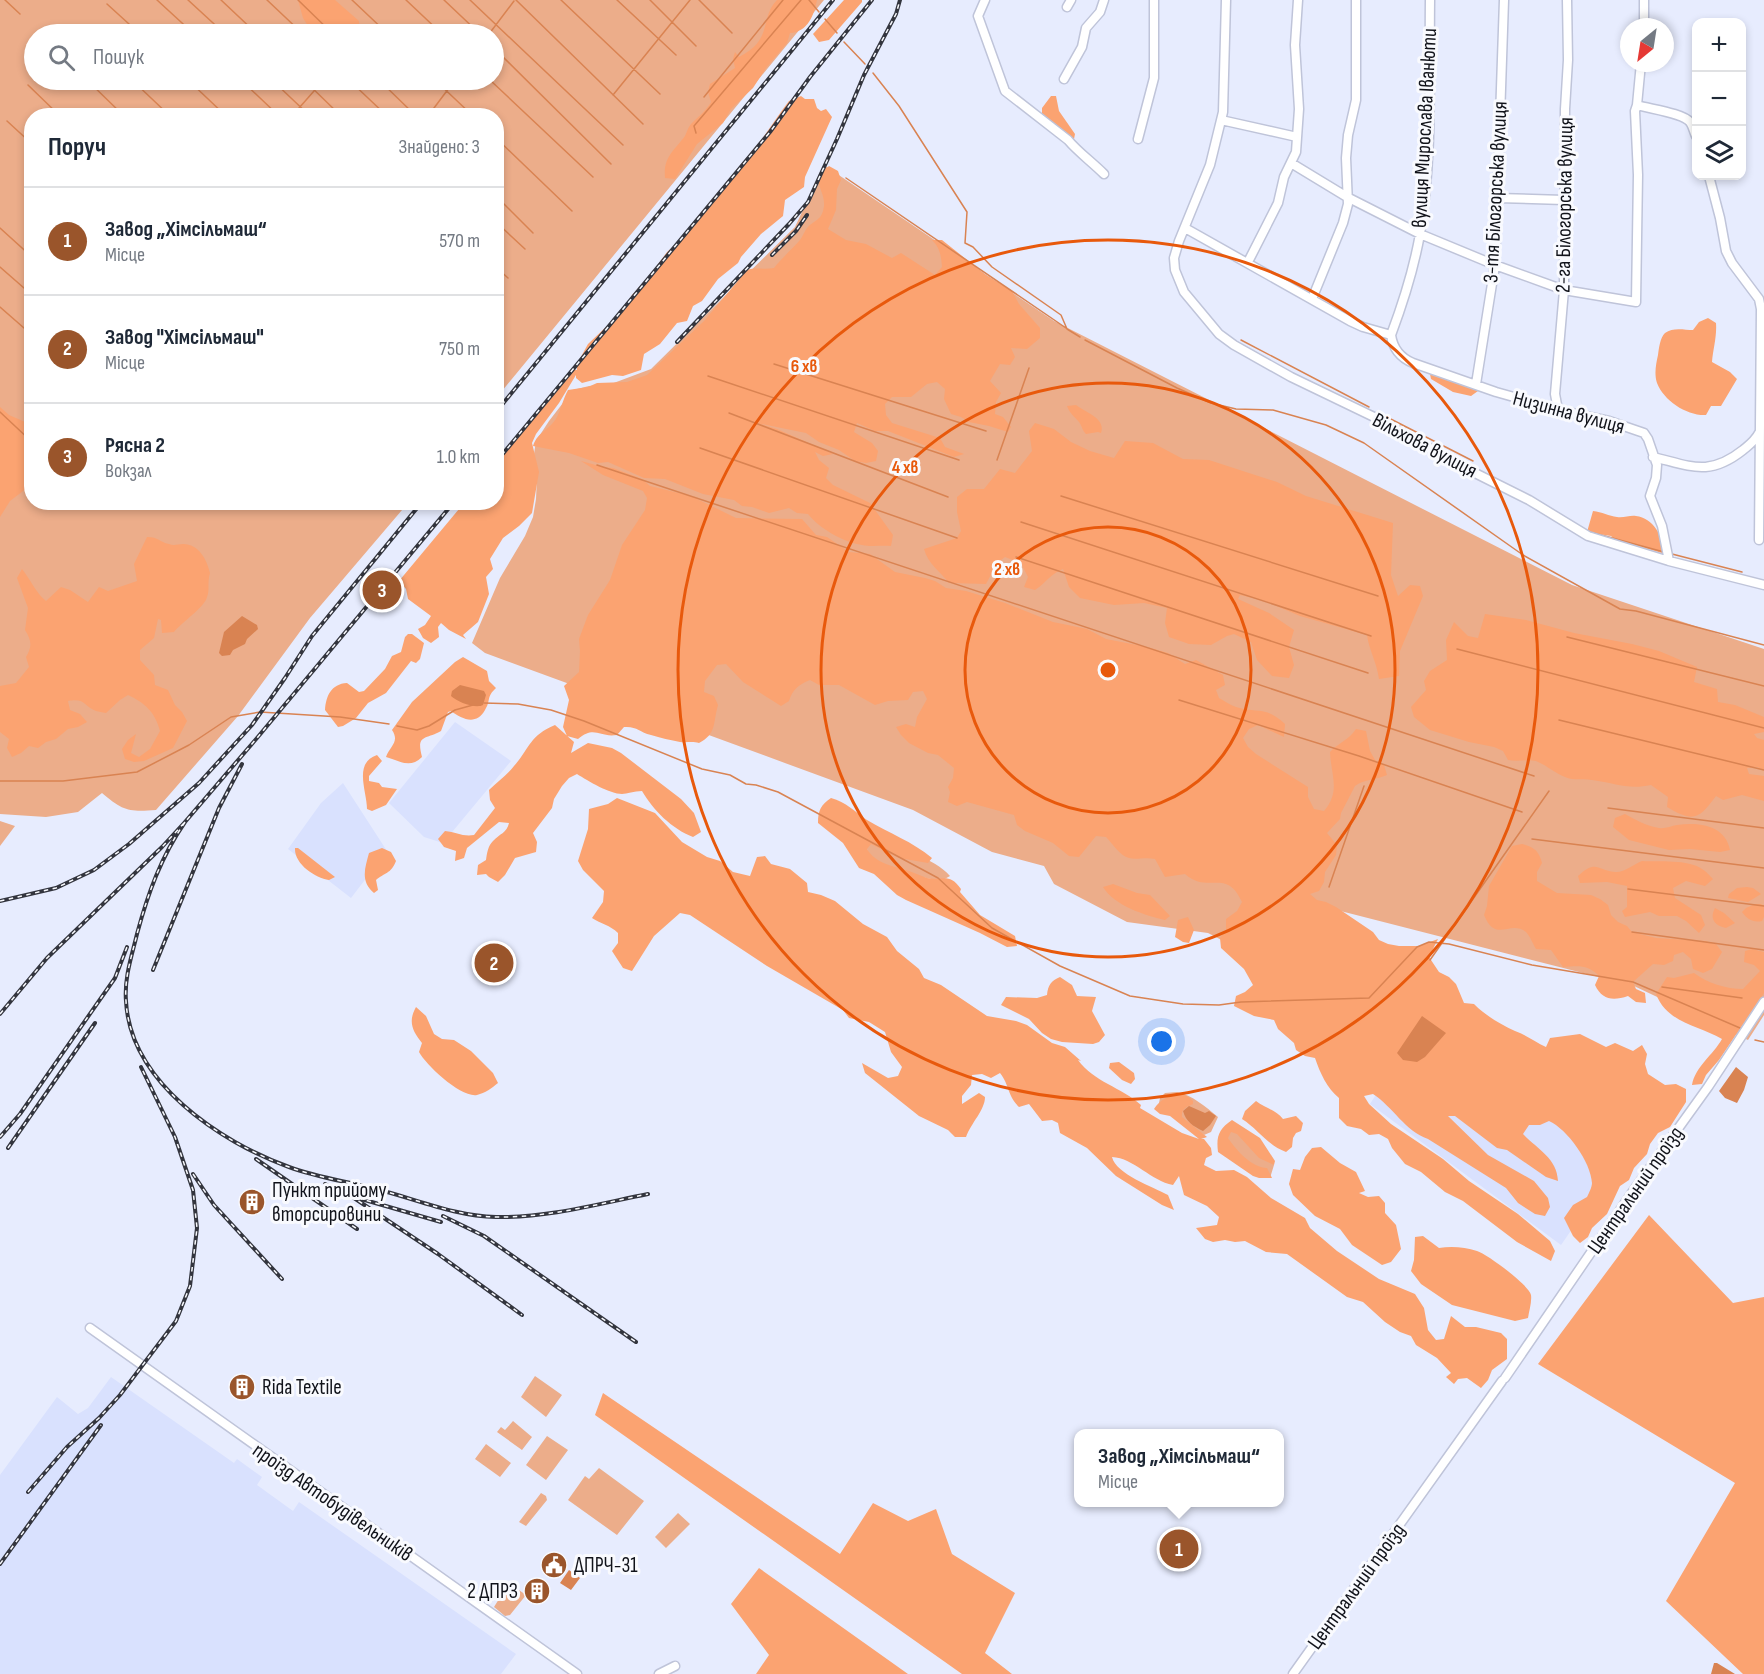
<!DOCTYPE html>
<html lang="uk">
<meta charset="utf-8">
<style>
:root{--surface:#fff;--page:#f6f6f7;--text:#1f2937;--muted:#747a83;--line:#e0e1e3;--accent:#9a552b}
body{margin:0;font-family:"Sofia Sans Condensed",sans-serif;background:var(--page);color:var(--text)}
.controls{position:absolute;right:18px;top:18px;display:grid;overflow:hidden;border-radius:12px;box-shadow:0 3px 9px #0003}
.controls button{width:54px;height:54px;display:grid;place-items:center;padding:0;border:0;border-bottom:2px solid var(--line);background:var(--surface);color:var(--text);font:30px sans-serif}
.compass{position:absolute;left:1620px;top:18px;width:54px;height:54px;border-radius:50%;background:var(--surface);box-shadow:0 3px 9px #0003;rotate:210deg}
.you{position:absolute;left:1162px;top:1042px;width:21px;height:21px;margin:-15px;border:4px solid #fff;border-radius:50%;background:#1a73e8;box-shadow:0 0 0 9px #1a73e833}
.badge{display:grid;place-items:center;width:39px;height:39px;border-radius:50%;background:var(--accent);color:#fff;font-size:20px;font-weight:700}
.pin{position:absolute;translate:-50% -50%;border:3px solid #fff;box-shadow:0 2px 6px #0006}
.popup{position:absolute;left:1074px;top:1429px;width:210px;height:78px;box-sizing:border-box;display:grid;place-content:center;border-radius:12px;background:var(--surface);filter:drop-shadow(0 2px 4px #0005);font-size:20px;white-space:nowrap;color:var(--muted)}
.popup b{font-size:22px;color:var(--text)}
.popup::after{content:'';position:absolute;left:50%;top:100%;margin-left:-12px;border:12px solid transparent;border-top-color:var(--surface)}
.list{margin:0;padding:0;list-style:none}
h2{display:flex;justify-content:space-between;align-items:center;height:78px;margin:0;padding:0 24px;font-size:26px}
h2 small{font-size:20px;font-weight:400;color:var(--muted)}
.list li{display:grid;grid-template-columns:39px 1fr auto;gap:18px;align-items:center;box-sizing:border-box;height:108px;padding:0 24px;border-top:2px solid var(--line)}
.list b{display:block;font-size:22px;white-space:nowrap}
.list p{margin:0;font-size:20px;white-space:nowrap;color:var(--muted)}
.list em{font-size:20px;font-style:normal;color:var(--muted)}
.icon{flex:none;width:33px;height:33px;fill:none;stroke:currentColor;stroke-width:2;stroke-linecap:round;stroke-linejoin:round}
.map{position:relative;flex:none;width:1764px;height:1674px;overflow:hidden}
.search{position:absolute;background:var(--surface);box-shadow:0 3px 9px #0003;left:24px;top:24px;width:480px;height:66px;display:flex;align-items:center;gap:15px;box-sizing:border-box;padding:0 21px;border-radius:33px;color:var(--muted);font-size:22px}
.panel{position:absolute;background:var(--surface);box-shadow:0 3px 9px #0003;left:24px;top:108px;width:480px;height:402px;border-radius:24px}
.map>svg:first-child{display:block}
.built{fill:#d9e1fe}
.green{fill:#ecad8a;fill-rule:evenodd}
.forest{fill:#fba371}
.water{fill:#d98352}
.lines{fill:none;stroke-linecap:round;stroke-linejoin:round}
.stream{stroke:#d98352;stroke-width:1.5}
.minor-casing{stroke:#bfc4d9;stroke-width:11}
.minor{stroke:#fff;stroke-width:8}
.rail-casing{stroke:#33353e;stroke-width:4}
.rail{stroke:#f9fafe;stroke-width:1.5;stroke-dasharray:4.5;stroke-linecap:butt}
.ring{fill:none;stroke:#e8590c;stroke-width:3}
.labels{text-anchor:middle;stroke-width:6;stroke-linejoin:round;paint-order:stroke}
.street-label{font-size:21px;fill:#11131a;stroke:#f9fafe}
.poi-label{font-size:21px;fill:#11131a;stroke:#f9fafe;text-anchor:start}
.centre{fill:#e8590c;stroke:#f9fafe;stroke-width:3}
.ring-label{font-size:18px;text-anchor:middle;font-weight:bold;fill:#e8590c;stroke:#f9fafe;stroke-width:6;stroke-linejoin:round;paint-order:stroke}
</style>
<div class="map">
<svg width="1764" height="1674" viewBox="0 0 1764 1674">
<rect width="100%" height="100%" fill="#e7ecfe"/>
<path class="built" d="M455 722 511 761 443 843 424 837 389 803Z
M343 783 387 851 351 898 288 849 321 803Z
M1431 1009 1626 1151 1561 1245 1370 1104Z
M111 1377 234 1463 237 1459 262 1477 257 1485 293 1511 299 1502 516 1654 501 1674H0V1475L57 1397 78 1414 88 1408Z"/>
<path class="green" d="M0 0H824L497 397 496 116H32V502L408 503 310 618 238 716 156 810C129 812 123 811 102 793L78 812 46 817 0 814ZM34 34H494V80H34Z
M824 165 1054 321 1572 585 1764 649V1015L1748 1040 1634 986 1321 906 1280 970 1208 933 1127 922 1054 884 1044 866 992 852 913 810 485 653 472 643 500 578 525 536 533 517 536 499 537 477 534 454 536 441 549 421 573 390 589 386 611 384 651 369 795 227Z
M0 821 15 826 0 846Z
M876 842C899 850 934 857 950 876L941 881 892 871 868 854 866 844Z
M1177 1092C1192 1095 1206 1107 1218 1117L1211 1132 1204 1135 1163 1109 1159 1103 1160 1098 1165 1093Z
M1231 1125 1271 1159 1274 1165 1270 1178 1235 1157 1224 1128Z
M535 1376 562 1395 546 1417 521 1397Z
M513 1421 532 1437 522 1450 497 1432 501 1427 505 1430Z
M547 1436 568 1450 546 1480 526 1465Z
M486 1444 511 1463 500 1477 475 1459Z
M599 1468 644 1501 617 1535 568 1500 585 1476 589 1479Z
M541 1493 546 1496 547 1500 526 1526 519 1522Z
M678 1513 690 1524 666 1548 655 1537Z
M509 1583 526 1595 510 1615 505 1616 494 1607Z"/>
<path class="forest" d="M298 0H335L359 21 360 34H313L303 18Z
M777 0H817C814 15 808 32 790 33L787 43 766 68 753 88 731 109 723 123 697 144 675 179 665 178C663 157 674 151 685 136 687 132 688 127 692 123 699 116 706 111 711 102L708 92 710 84 735 68 733 59 735 52 739 57C774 40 759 18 777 0Z
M844 0H862V2L829 40 819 42 813 34Z
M801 96 805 99H814L817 108 821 111 826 109 832 117 805 177 804 187 785 200 783 216 761 234 741 257 738 263 718 279 702 301 693 306 687 321 677 323 660 344 644 354 641 370 623 376 612 375 582 383 576 378V375L559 403 536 434 532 443 539 472 532 513 519 526 503 538 490 559 493 569 486 577 489 594 478 622 463 635 466 639 449 630 441 623 438 627 439 637 431 643 423 638 418 629 425 625 431 616 408 599 406 589 399 581 464 503 496 502 497 464 512 443 548 402 573 369 577 370V364L588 344 625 309 632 295 651 274 667 252 683 238 695 220 762 139 783 109 789 101Z
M1051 96H1056L1059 111 1075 134 1074 139 1070 141 1042 118V108Z
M829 166 838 171 841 180 837 189 836 210 828 229 846 240 866 244 892 258 901 253 935 275 942 267C941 255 940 248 932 240H942L986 275 1012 291 1019 304 1040 328V338L1027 349 1011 348 1015 357 1010 365 1000 364 990 381 1001 393 996 402 995 414 1003 417 1011 427 1008 432 989 426 969 422 961 417 951 414 944 399 945 389 937 382 927 384 911 397H892L885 404 886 415 892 423 940 438 945 447 964 454 954 457 888 431H875L857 423 854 432 872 443 878 451 876 461 866 463 855 461 839 450 819 442 806 433 757 423 777 429 833 454 823 456 815 452 819 460 829 468 826 478 833 485 870 503 893 535 891 546C882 545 871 547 862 545 843 542 820 529 808 514L797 513 789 508 769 513 752 507 742 506 734 500 703 494 665 479 644 478 608 462 598 463 569 453 533 446C538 431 550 430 557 417 561 409 563 399 568 390L588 387 597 383 627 382 647 375 704 321 747 270C756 267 764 270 774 268 782 258 791 250 800 240 803 236 804 232 807 228 815 219 822 221 824 206 825 193 817 189 819 174Z
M1708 318 1716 323C1717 337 1713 349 1712 362L1730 372 1737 379 1721 406H1711L1706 415C1687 416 1664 401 1657 383 1654 374 1656 364 1658 355 1659 348 1660 338 1665 333 1673 327 1684 330 1693 330L1699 322Z
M1430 374 1473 388 1478 391 1471 396 1453 392 1431 379Z
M1076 405C1086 413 1106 418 1101 433L1098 432 1086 434C1082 430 1082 426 1079 422 1074 416 1070 414 1067 406Z
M0 407 9 415 32 425 31 485 10 501 0 517Z
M1035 423 1054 429 1071 442 1090 451 1114 458 1125 441 1153 443 1183 459 1209 460 1277 482 1306 496 1393 523 1391 575 1398 596 1410 585 1420 586 1423 596 1400 651 1399 676 1379 679C1377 663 1369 650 1367 635L1300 616 1265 601 1240 595 1238 599 1269 613 1294 630 1289 647 1294 665 1289 678 1272 676 1257 660 1251 642 1234 634 1227 636 1211 645 1189 644 1169 637 1165 623 1167 608 1144 603 1114 605 1080 598 1069 587 1063 569C1050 574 1046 583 1035 590L1024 587 1028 577 1021 563 1005 557 997 563 986 584 949 583C940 571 928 564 924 549L957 538 961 531 957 512V497L967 489H984L1000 469 1015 473 1032 451 1029 431Z
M581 461 603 467 613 468 642 479 650 486 691 496 736 518 802 519 816 535 827 537 849 552 870 554 895 572 925 578 935 581 946 588 966 591 1005 603 1053 622 1087 629 1106 639 1147 647 1168 653 1185 664 1196 660 1223 675 1225 685 1216 690 1219 698C1225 701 1230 705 1236 707 1257 714 1265 705 1285 724L1284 737 1258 725 1249 729 1243 738 1248 747 1256 754 1308 787V797L1314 809 1324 811C1341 791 1331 776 1330 752 1338 743 1349 740 1356 729L1366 731 1370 751 1375 760 1384 765 1387 775C1377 780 1364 779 1355 786L1341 813 1340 819 1327 833 1337 845 1336 855 1325 872 1324 882 1319 891 1310 894 1317 900 1326 902 1336 907 1373 932 1379 940 1388 944 1399 946H1419L1438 939 1429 957 1439 972 1449 977 1456 984 1464 1003 1474 1004C1486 1016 1500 1024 1515 1031 1526 1035 1535 1042 1546 1047L1550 1038 1580 1034 1606 1047 1615 1043 1633 1051 1642 1045 1647 1054 1645 1064 1648 1074 1665 1085 1676 1084 1686 1089V1102L1670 1127 1658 1133 1650 1144 1647 1154 1634 1168 1629 1180 1620 1186 1607 1214 1592 1228 1588 1237 1580 1243 1573 1236 1564 1218 1573 1205 1587 1197C1589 1193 1592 1187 1592 1183 1591 1162 1567 1129 1549 1121L1540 1125H1529L1523 1134C1537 1149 1557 1158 1558 1181L1546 1177 1507 1150 1497 1148 1455 1116H1448L1488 1155 1534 1181 1548 1198 1550 1207 1545 1216 1535 1214 1518 1203 1506 1188 1428 1139C1405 1131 1393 1107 1373 1094L1364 1096 1369 1104 1391 1124 1443 1159 1469 1181 1518 1214 1550 1241 1555 1251 1551 1261 1517 1242 1463 1201 1445 1192 1421 1172 1405 1164 1392 1148 1388 1139 1379 1134 1369 1135 1361 1129 1347 1126 1339 1118V1098C1327 1088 1320 1073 1315 1058L1305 1056 1296 1050 1294 1043 1278 1029 1274 1020 1254 1016 1234 1006 1236 996 1245 992 1253 985 1244 969 1221 948 1220 938 1226 930V919L1237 911 1242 902C1226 867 1209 895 1185 874L1165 877 1155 859C1146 857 1135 860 1129 858 1120 856 1112 843 1106 837L1096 836 1079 857 1069 856 1053 843 1025 831 1017 825 1014 815 967 802 957 806 948 802 950 792 948 787 953 778 954 768 938 755 928 753 909 743 901 735 896 727 906 724 915 727 917 717 927 699 923 691 913 692 908 700 888 701 875 705 839 685H819L810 680C798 685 793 689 789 701L781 706 743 682 726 664 717 665 705 681 704 692 714 696 718 705C713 722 717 734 699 743 692 741 687 743 680 742 671 740 660 738 651 735 639 732 637 726 624 727L617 735C599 738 595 725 578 739L567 736 563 727 569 700 564 686 579 672 580 651 579 639 588 615 610 580 622 545 645 510 647 498 643 491 603 475Z
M1593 511C1602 512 1609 516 1617 517 1624 518 1630 515 1636 516 1653 518 1663 536 1664 551L1662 553 1615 540 1611 536 1587 532Z
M147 537C159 537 159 542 169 544 174 546 178 544 183 544 199 544 207 560 210 573 207 583 210 590 207 597 205 607 182 622 174 632L162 633 161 620 158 619 154 638 140 650V660L154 675 155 685 168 690 175 705 182 712 187 721 173 748 144 761 134 762 125 759 122 749 128 740 136 734 131 753 139 757 150 749 160 731C155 712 145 703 128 695L120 700 106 713C102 712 99 712 96 711 83 706 86 698 68 701L70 710 80 714 87 722 78 727 68 729 56 739 46 742 38 748 29 746 21 753 12 757 7 748 9 739 0 732V686L16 683 29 667 26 657C32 647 32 641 25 630L28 608 17 578 22 569C31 580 35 592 46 601L61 587 70 590 88 602 99 587 108 591 137 581 134 564Z
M1485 614 1526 620 1574 633 1632 644 1659 651 1697 667 1694 682 1717 689 1718 702 1735 705 1764 717V732L1754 734 1757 738 1764 740V770L1757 767 1747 768 1749 774 1764 776V801L1742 795 1723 800 1716 796C1699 819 1694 823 1667 807L1668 797 1651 785C1628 790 1615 783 1592 780 1583 778 1574 781 1565 777 1555 773 1546 765 1536 761 1527 759 1518 762 1508 760L1503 751 1494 747 1469 742 1430 730 1414 717 1411 707 1426 690 1424 681 1430 671 1447 660 1446 640 1454 622 1468 636 1478 638Z
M408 634H412L424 643 420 659 416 663 411 661 386 693 368 703 356 718 343 726 338 727 325 710C326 696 331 684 347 683L359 692 364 691 385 669 392 656 401 652 405 637Z
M463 657 487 671 489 681 496 688C486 697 491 701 485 710 476 726 462 719 451 711L448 712 441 731C425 740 416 734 422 757 410 769 400 761 386 757 390 746 400 742 392 730L412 702 455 662Z
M555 725 574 742 571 753 588 743 612 748 621 753 681 799 694 813 701 832 693 837C672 829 653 810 642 791 634 791 627 794 622 794 610 794 588 781 577 774L569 778 562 786 554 799 552 808 533 833 537 842 536 852 515 858 505 875 498 882 489 877 486 874 477 875 478 865 486 860C487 853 488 846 493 841 499 834 507 833 509 823L499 822 467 848 464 858 455 861 456 851 444 847 438 839 445 831C456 832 463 837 474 835L495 808 490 800 489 790C497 782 507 775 514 766 530 748 529 736 555 725Z
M377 755 382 761 369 776V781L379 783 382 787 397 789 386 805 372 811 367 809C367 791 353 763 377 755Z
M617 798 655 813 682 842 707 857 720 861 733 872 750 876 757 857 765 856 771 864 790 869 807 883 808 892 821 895 835 901 863 924 887 937 897 951 919 969 924 978 941 985 987 1016 1016 1021 1027 1025 1052 1043 1065 1047 1081 1061 1078 1060C1094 1082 1121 1087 1141 1105L1140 1108 1182 1133 1199 1139 1170 1116 1160 1114 1154 1109C1162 1096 1182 1088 1193 1101V1104C1186 1107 1181 1109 1182 1117L1207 1137 1201 1139H1204L1211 1148 1212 1155 1206 1158 1204 1165 1216 1171 1234 1170 1247 1177 1271 1198 1305 1218 1310 1228 1337 1251 1379 1279 1415 1294 1424 1308 1428 1330 1436 1340 1444 1339 1451 1316 1465 1327H1476L1501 1333 1507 1339V1359L1492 1370 1488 1380 1481 1388 1467 1378 1458 1379 1454 1384 1446 1377 1451 1373 1437 1358 1416 1345 1411 1336 1400 1332 1385 1322 1363 1302 1347 1297 1287 1254 1266 1252 1245 1241 1235 1242 1225 1240 1213 1242 1205 1239 1196 1228 1217 1225 1219 1217 1207 1206 1184 1195 1179 1176 1173 1185C1151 1181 1134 1158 1112 1157 1116 1174 1153 1187 1168 1195L1174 1210 1162 1205 1116 1176 1087 1148 1060 1133 1058 1123 1052 1120 1042 1121 1029 1104 1019 1107C1007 1095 1010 1086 1000 1073L991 1078 982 1074 972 1075 971 1085 962 1096V1104L979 1093 985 1097C985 1110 971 1123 966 1137H955L948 1130 919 1116 865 1073 862 1063 888 1078 898 1076 902 1067 891 1052 885 1032 869 1022 849 1018 843 1010 767 966 690 915 680 913 654 936 632 971 623 968 612 951 618 943V933C610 925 601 924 592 918L603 902 604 891 583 870 578 861 588 829 589 809 608 804Z
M831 798C846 802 855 812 867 820 889 833 913 842 932 858L928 863 899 858 871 844 867 849C876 864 893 866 909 871 915 873 921 876 927 878 943 881 949 872 961 889L960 892 980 915 1015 936 1017 946 1007 947 980 933 906 900 897 895 874 874 859 868 843 843 818 823C818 810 821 805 831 798Z
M1625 814C1636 820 1646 826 1659 828 1665 829 1671 826 1677 825 1699 822 1725 825 1730 850L1720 852 1690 849 1669 850 1629 840 1613 827 1615 818Z
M1522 844C1534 847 1539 851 1542 863L1537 872V881L1557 893 1591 895 1600 899 1608 905 1611 915 1618 922 1627 926 1632 932 1656 938 1705 941 1716 944 1722 952 1712 969 1703 973 1693 969 1691 959 1683 952 1674 955 1673 961 1664 965 1653 964 1633 982 1636 989 1645 993 1646 1003 1636 1002 1628 996C1613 1001 1602 1000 1595 985L1599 976C1588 964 1578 966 1563 967L1551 950 1536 949C1533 944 1530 936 1526 932 1510 919 1496 944 1484 915L1487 906 1489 886 1512 846Z
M295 848H298L335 877 329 880C315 878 294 864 295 848Z
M382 848 391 852 396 861C391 874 384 873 376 880L378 890 374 893C360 881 365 868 369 853Z
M1642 861C1659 862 1688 859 1702 869 1706 871 1710 876 1713 879L1705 886 1686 881 1673 888 1675 898 1701 915 1705 925 1699 933 1686 921 1677 916H1659L1650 912 1625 917 1622 911 1627 907V886L1607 882 1580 883 1578 876C1596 859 1597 870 1615 872 1624 873 1634 864 1642 861Z
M1113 884 1137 893 1150 895 1170 916 1165 920C1144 915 1115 906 1103 887Z
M1747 887 1753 888 1761 894 1748 902 1728 898 1729 894 1737 888Z
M1755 904H1761L1764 906V917L1762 921C1753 923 1747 919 1742 912L1746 908Z
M1715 908 1724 913 1735 923 1726 928C1715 926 1709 919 1715 908Z
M1188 917 1194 930 1189 943 1183 942 1175 937 1178 920Z
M1752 949 1764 952V993L1719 1060 1706 1075 1702 1084 1692 1085C1695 1067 1713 1055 1722 1039 1698 1025 1667 1023 1656 994L1667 977 1674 978 1694 973C1707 983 1726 989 1743 989L1760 971 1754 965 1744 962 1745 951Z
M1060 977 1072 985 1077 996 1096 997 1092 1011 1105 1035 1099 1042 1093 1044 1062 1042 1051 1039 1042 1033 1029 1019 1001 1005 1006 997 1037 998 1047 995C1048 985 1051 981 1060 977Z
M416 1007 426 1016 434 1034 442 1039 454 1040 471 1051 493 1073 498 1083C492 1088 485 1093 477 1095 461 1098 426 1065 419 1052L422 1043C412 1031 408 1021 416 1007Z
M1119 1062 1134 1073 1135 1079 1131 1084 1122 1080 1109 1068 1110 1063Z
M1256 1101C1265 1108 1276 1110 1283 1119L1296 1116 1303 1123 1301 1131 1296 1133 1293 1138 1292 1147 1286 1152C1267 1145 1258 1129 1242 1119L1245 1111Z
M1232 1120 1260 1138 1275 1161 1274 1165 1259 1158 1237 1134 1231 1132 1228 1138C1237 1151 1251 1167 1267 1168L1272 1178H1259L1253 1176 1218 1152C1216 1136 1219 1129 1232 1120Z
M1321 1147 1340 1163 1356 1172 1365 1191 1359 1193 1368 1197 1379 1196 1385 1203V1213L1396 1225 1401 1249 1391 1262 1382 1265 1352 1245 1340 1229 1315 1216 1293 1195 1289 1184 1293 1169 1300 1170 1305 1157 1312 1148Z
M1649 1215 1733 1303 1764 1297V1674H1743L1666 1601 1735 1483 1538 1364Z
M1423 1236 1439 1248C1451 1246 1465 1247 1477 1251 1487 1254 1529 1285 1531 1295 1532 1302 1529 1311 1528 1318L1515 1321 1452 1305 1421 1284 1411 1271 1414 1260 1415 1237Z
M603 1393 840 1554 873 1503 908 1521 936 1509 952 1554 1015 1593 985 1653 1012 1674H962L595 1415Z
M759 1568 908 1674H756L769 1655 731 1604Z"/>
<path class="water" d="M242 616 257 625 258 629 247 639 245 644 233 650 230 655 222 656 219 653 224 632Z
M460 685 484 691 486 695 483 705C476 709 457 702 451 696L452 691Z
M1422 1016 1446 1033 1425 1057 1417 1062 1403 1060 1397 1053Z
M1736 1067 1748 1077 1744 1090 1737 1103 1725 1098 1719 1091Z
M1189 1106 1205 1113 1209 1111 1216 1116 1210 1125 1203 1131C1193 1126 1186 1122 1183 1111Z
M569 1570 580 1578 571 1590 560 1583Z
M1714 1663H1717L1735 1674H1711Z"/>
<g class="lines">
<path class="stream" d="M5 0 20 14
M157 0 194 34
M188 0 225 34
M221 0 257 34
M267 0 303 34
M298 0 333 34
M352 0 388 34
M406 0 442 34
M444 0 480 34
M470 0 623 145
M516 0 643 124
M561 0 660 94
M617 0 676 55
M650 0 696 46
M699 0 732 33
M809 0 819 12
M107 4 140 34
M825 19 837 33
M79 30 84 34
M489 34 514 1
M844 42 865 64
M494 48 611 164
M873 73 899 106 967 212 965 243 973 247 992 267 1061 315 1067 329 1080 337
M87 80 124 116
M132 80 170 116
M188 80 226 116
M241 80 279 116
M272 80 310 116
M304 80 341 116
M349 80 387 116
M379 80 416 116
M435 80 473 116
M490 80 593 177
M28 85 60 116
M613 95 690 0
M704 97 783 0
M292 116 314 91
M428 116 455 80
M7 121 32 144
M696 133 694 126 801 0
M496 138 572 211
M846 178 1066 328
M496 196 533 233
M496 222 525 249
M0 228 32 257
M0 267 32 295
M496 267 508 278
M0 307 32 335
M1085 340 1177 388 1211 403 1236 409 1273 410 1326 425 1364 443 1523 555 1620 609 1636 611 1764 645
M1241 340 1369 407
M774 364 986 431
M708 376 959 460
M0 412 32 442
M1377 412 1473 461
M729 413 948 497
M700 448 957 538
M997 460 1029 368
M597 465 1534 776
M1061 496 1378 596
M1021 522 1371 636
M1590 532 1664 552
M1672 554 1742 572
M1016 557 1368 673
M1567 637 1764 686
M1457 649 1764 728
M1179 700 1359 756 1522 812
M484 703 518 704 551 710 584 721 702 769 730 775 746 784 756 785 778 792 938 878 992 928 1060 966 1130 996 1183 1004 1219 1005 1241 1002 1369 998 1417 947 1429 942 1449 944 1532 965 1633 982 1740 1028
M1559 720 1764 770
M397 726 417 730 429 726 455 710 473 705
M0 781H63L137 772 189 745 231 717 260 712 340 717 389 724
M1608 808 1764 828
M1532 839 1764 868
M1329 887 1364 786
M1628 889 1764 906
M1632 932 1764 950
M1430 960 1549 791
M1662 987 1742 998
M1755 1040 1764 1042"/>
<defs>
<path id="minor" d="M985 0 978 16 1005 91 1068 140C1078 152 1092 162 1104 174
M1226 0 1223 112 1210 165 1179 241 1174 258 1175 270 1184 292 1219 334 1234 345 1291 377 1374 417 1465 468 1529 500 1588 536 1669 561 1764 585
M1430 0C1429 77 1433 157 1420 234 1414 268 1403 303 1391 335 1393 349 1401 358 1413 363L1496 392 1567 412 1609 421 1644 433 1648 439 1657 465 1656 478 1650 496 1662 526 1669 561
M1644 0V27
M1067 7 1071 0
M1064 79 1082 47 1086 28 1100 12 1104 0
M1637 105C1650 109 1683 113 1690 122 1693 126 1694 132 1696 136
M1221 120 1297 137
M1138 139 1154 78V0
M1291 163 1347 197 1420 234 1495 265 1564 290 1636 302 1638 175 1635 111 1637 105 1641 63
M1709 176 1720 218 1726 251 1732 263 1759 299 1761 309 1759 540
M1497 198 1564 200
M1185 228 1350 321 1363 327 1391 335
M1248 262 1278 203 1284 177 1296 152 1299 109 1295 45 1298 0
M1312 299 1343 223 1348 204 1346 158 1348 135 1356 100V0
M1476 384 1495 265 1504 0
M1558 410 1555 394 1564 290 1565 109 1568 60 1567 0
M1653 457C1691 466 1709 477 1743 450 1749 445 1755 441 1759 433
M90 1328 577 1674
M1505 1378 1631 1194 1708 1087 1764 1002
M659 1674 675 1666
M1293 1674 1502 1381"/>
</defs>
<use href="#minor" class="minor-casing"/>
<use href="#minor" class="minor"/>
<defs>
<path id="rail" d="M772 255 796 231 807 215
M677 342 789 224 808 202 837 139 864 75 896 14 900 0
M496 412 833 0
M496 462 770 132 810 77 872 0
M185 822C161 857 148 893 137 934 132 955 124 978 126 1001 130 1082 220 1142 289 1167 316 1177 344 1181 372 1188 414 1198 453 1216 496 1217 547 1218 598 1204 648 1194
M0 901 56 888 94 870 129 844 199 783 252 725 285 678 312 636 422 502
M153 970 219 808 242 764
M0 1014 47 958 162 847 185 822 257 738 454 502
M0 1137 20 1114 115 978 127 947
M8 1148 95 1023
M256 1159 357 1229
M193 1174 214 1205 282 1279
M325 1184 351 1196 441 1222
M351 1196 438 1254 522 1315
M443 1216 484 1236 636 1342
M28 1492 67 1447 99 1418 120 1395 176 1321 190 1286 197 1228 193 1190 175 1137 141 1067
M0 1564 101 1425"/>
</defs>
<use href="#rail" class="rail-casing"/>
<use href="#rail" class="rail"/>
</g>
<g class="ring">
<circle cx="1108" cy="670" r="143"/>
<circle cx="1108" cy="670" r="287"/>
<circle cx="1108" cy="670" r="430"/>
</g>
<defs>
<symbol id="building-disc" viewBox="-11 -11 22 22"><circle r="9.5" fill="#9a552b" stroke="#f9fafe"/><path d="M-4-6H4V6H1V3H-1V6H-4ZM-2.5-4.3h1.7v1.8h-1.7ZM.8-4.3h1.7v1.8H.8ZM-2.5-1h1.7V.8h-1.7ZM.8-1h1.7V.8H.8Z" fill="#fff"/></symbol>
<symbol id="civic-disc" viewBox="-11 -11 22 22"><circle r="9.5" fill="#9a552b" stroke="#f9fafe"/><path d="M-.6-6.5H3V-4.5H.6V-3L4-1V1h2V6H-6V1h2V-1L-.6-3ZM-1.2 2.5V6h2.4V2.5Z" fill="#fff"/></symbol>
</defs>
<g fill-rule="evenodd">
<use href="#building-disc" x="237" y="1187" width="30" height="30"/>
<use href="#building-disc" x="227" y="1372" width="30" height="30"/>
<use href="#civic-disc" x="539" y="1550" width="30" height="30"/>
<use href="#building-disc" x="522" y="1576" width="30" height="30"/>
</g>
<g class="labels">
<g class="street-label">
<text transform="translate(1424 128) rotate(-87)" y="7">вулиця Мирослава Іванюти</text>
<text transform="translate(1495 192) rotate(-87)" y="7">3-тя Білогорська вулиця</text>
<text transform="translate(1564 205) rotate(-89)" y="7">2-га Білогорська вулиця</text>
<text transform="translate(1569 412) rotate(15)" y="7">Низинна вулиця</text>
<text transform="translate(1425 445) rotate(28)" y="7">Вільхова вулиця</text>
<text transform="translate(1635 1190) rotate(-55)" y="7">Центральний проїзд</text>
<text transform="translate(333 1502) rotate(35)" y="7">проїзд Автобудівельників</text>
<text transform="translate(1356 1586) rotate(-54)" y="7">Центральний проїзд</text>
</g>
<g class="poi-label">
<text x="272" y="1197">Пункт прийому<tspan x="272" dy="24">вторсировини</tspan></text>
<text x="262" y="1394">Rida Textile</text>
<text x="574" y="1572">ДПРЧ-31</text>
<text x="518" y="1598" text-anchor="end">2 ДПРЗ</text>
</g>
</g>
<circle cx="1108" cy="670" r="9" class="centre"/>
<g class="ring-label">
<text x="804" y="372">6 хв</text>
<text x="905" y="473">4 хв</text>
<text x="1007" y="575">2 хв</text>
</g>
</svg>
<div class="controls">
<button>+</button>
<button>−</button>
<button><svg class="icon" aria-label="layers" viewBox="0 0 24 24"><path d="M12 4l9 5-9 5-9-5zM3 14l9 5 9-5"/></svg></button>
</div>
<svg class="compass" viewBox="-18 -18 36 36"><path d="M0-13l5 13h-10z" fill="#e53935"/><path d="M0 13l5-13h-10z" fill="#747a83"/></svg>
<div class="you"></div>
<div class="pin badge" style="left:1179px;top:1549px">1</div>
<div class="popup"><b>Завод „Хімсільмаш“</b>Місце</div>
<div class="pin badge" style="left:494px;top:963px">2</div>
<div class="pin badge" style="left:382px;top:590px">3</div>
<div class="search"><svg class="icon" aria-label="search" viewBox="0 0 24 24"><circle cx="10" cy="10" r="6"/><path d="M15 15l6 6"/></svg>Пошук</div>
<section class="panel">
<h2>Поруч<small>Знайдено: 3</small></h2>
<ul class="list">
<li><span class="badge">1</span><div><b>Завод „Хімсільмаш“</b><p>Місце</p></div><em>570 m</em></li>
<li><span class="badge">2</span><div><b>Завод &quot;Хімсільмаш&quot;</b><p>Місце</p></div><em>750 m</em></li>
<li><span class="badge">3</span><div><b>Рясна 2</b><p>Вокзал</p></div><em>1.0 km</em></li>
</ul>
</section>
</div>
